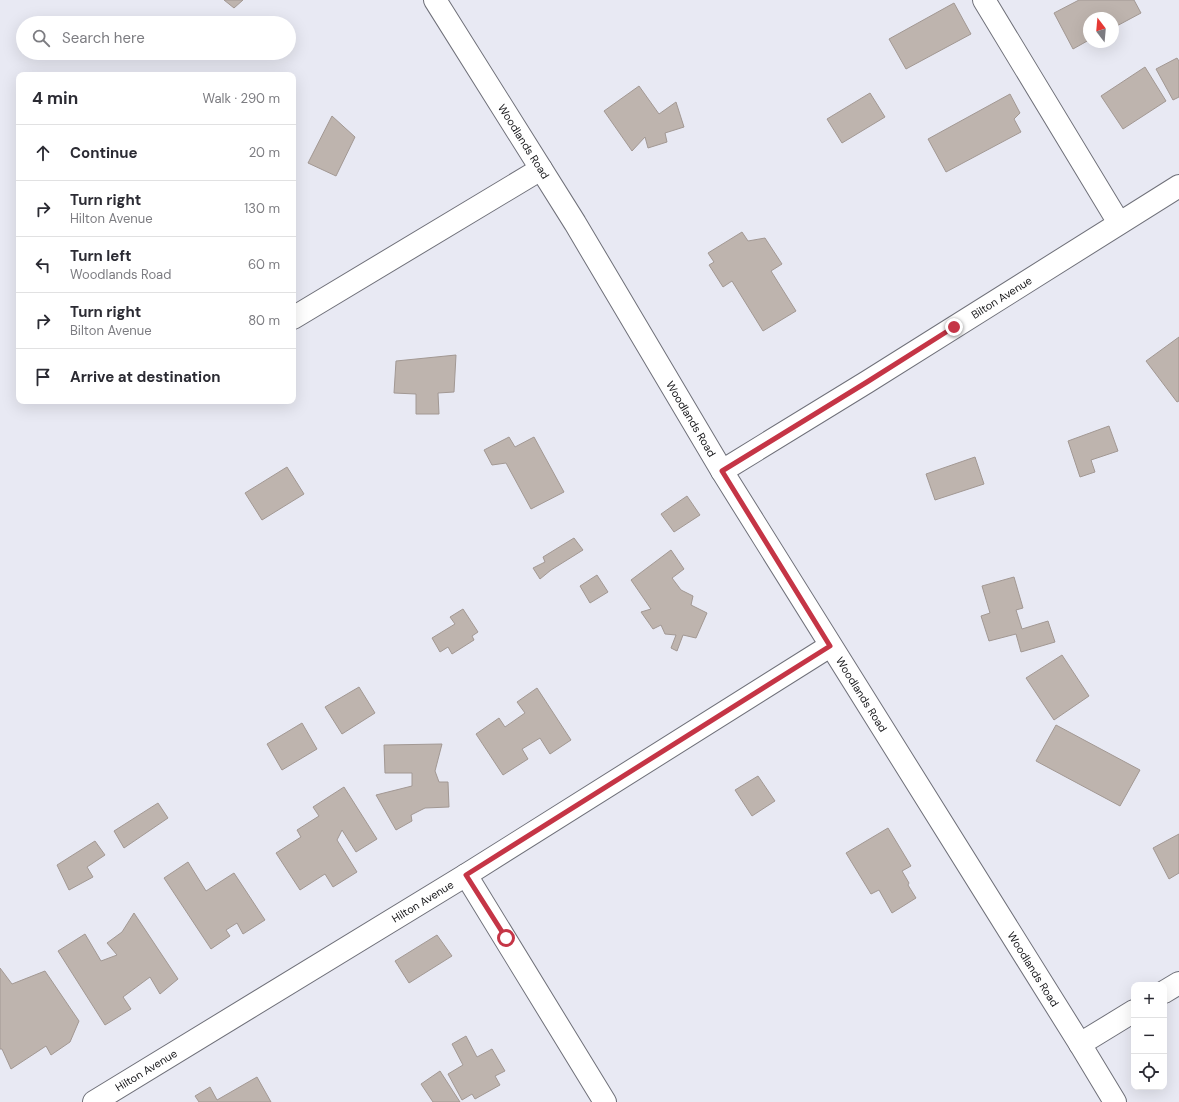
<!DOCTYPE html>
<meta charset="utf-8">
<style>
:root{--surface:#fff;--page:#f2f2f3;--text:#2b2b33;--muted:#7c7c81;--line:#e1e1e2}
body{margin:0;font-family:"DM Sans",sans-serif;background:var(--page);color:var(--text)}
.controls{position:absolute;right:12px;bottom:12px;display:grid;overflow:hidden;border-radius:8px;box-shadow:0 4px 16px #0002}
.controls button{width:36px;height:36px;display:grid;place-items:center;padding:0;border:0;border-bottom:1px solid var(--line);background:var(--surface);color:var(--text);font:20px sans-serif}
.compass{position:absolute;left:1083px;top:12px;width:36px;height:36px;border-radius:50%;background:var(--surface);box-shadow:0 4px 16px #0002;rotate:344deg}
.stop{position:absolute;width:12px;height:12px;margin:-9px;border:3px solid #c53546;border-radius:50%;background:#fff}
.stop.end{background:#c53546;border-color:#fff;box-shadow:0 1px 4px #0008}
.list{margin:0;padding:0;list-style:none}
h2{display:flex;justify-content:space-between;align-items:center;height:52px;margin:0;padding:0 16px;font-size:17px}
h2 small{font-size:13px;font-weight:400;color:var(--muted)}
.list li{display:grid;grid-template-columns:26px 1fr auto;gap:12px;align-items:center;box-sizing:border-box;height:56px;padding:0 16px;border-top:1px solid var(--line)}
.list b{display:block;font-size:15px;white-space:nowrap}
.list p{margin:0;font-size:13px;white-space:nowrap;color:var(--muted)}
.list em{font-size:13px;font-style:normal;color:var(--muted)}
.icon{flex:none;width:22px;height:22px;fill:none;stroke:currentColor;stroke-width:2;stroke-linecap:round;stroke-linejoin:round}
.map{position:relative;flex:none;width:1179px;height:1102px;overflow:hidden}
.search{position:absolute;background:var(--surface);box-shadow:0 4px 16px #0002;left:16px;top:16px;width:280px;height:44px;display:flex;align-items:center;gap:10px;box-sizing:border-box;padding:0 14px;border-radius:22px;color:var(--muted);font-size:15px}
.panel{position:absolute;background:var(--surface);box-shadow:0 4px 16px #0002;left:16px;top:72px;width:280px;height:332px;border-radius:8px}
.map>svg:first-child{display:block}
.building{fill:#beb4ae;stroke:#a29893}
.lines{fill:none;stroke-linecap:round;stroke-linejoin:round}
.minor-casing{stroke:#6f7079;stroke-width:24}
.tertiary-casing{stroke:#6f7079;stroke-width:24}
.minor{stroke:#fff;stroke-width:22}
.tertiary{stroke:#fff;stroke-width:22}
.route{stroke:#c53546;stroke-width:5}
.labels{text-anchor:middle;stroke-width:3.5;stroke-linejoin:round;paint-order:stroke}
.street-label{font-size:11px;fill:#161619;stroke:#f5f6ff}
</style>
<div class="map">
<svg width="1179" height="1102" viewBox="0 0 1179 1102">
<rect width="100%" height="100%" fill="#e8e9f3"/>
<path class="building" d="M224 0H243L234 8Z
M1079 0H1134L1141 13 1113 28V18H1089V40L1073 49 1054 13Z
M954 3 971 34 906 69 889 39Z
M1177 58 1179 61V97L1173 100 1156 69Z
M1145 67 1166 101 1123 129 1101 96Z
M639 86 659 114 676 102 684 127 665 133 667 142 648 148 645 137 632 151 604 111Z
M870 93 885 117 842 143 827 119Z
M1010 94 1020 113 1014 119 1021 132 946 172 928 139Z
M332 116 355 137 336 176 308 163Z
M742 232 748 241 765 238 782 264 771 271 796 311 763 331 732 281 723 287 709 265 714 262 708 253Z
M1179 337V401L1177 402 1146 361Z
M456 355 454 392 438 393 439 414H416V394L394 393 396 361Z
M1109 426 1118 451 1091 460 1095 472 1080 477 1068 441Z
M509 437 515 447 534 437 564 492 531 509 506 463 492 465 484 450Z
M975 457 984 484 935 500 926 474Z
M287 467 304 494 262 520 245 493Z
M687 496 700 515 674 532 661 514Z
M574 538 583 550 551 570 540 579 533 568 545 562 543 557Z
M671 550 684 569 672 578 681 590 693 596 691 605 707 613 696 638 683 635 677 651 671 648 676 635 665 634 661 625 653 629 641 612 651 609 631 580Z
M597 575 608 592 590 603 580 586Z
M1014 577 1023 608 1016 610 1022 629 1048 621 1055 642 1021 652 1016 634 989 641 981 616 990 613 982 586Z
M463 609 478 632 472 636 474 640 452 654 448 647 440 652 432 638 455 624 450 617Z
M1062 655 1089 696 1054 720 1026 678Z
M359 687 375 713 342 734 325 707Z
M537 688 571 740 550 754 540 738 522 749 528 759 503 775 476 734 499 718 505 727 525 713 517 702Z
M302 723 317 749 282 770 267 744Z
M1056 725 1140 770 1120 806 1036 761Z
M442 744 435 771 439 782H448L449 807 425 808 411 815 412 821 396 830 376 795 412 786V773H385L384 745Z
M758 776 775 801 752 816 735 790Z
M344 787 377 839 356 852 342 830 337 840 357 872 333 887 325 874 300 890 276 853 301 837 297 830 319 816 313 807Z
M158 803 168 818 124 848 114 831Z
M888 828 911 866 902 871 909 883 908 885 916 898 892 913 879 890 871 894 846 853Z
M1179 834V873L1169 879 1153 848Z
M95 841 105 855 87 867 93 877 69 890 57 865Z
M188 862 206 891 234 873 265 920 243 934 237 923 226 930 230 936 211 949 164 878Z
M134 913 178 979 160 994 150 977 123 997 131 1009 105 1025 58 951 85 934 101 961 117 955 107 943 122 932Z
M437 935 452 956 409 983 395 961Z
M0 968 12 984 45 971 79 1021 70 1042 51 1055 46 1046 11 1069 2 1049H0Z
M466 1036 477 1057 492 1049 505 1071 495 1076 500 1085 475 1099 472 1094 462 1100 448 1074 463 1065 452 1044Z
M440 1071 460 1102H433L421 1084Z
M257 1077 271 1102H199L195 1096 210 1087 217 1100Z"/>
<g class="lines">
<defs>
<g id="minor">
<path d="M984 0 1119 223"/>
<path d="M293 318 541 169"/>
<path id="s1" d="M722 471 867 382 1179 186"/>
<path d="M466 875 605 1102"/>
<path d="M1164 992 1179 983"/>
<path d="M1080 1044 1134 1011"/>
<path id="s2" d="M94 1102 466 875 830 646"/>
</g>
<g id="tertiary">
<path id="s3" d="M435 0 575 223 722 471 1080 1044 1115 1102"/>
</g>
</defs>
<use href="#minor" class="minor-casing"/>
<use href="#tertiary" class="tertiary-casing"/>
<use href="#minor" class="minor"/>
<use href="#tertiary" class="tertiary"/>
</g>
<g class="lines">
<path class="route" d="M506 938 466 875 830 646 722 471 867 382 954 327"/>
</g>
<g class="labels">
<g class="street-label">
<text dy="4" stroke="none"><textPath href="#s3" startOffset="167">Woodlands Road</textPath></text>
<text dy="4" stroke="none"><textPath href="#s1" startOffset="329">Bilton Avenue</textPath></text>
<text dy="4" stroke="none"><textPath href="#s3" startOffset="491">Woodlands Road</textPath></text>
<text dy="4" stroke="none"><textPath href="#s3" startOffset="815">Woodlands Road</textPath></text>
<text dy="4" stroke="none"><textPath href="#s2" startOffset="385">Hilton Avenue</textPath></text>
<text dy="4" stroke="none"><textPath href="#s3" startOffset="1139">Woodlands Road</textPath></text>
<text dy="4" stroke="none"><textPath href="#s2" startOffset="61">Hilton Avenue</textPath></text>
</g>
</g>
</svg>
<div class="controls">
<button>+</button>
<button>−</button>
<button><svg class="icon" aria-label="locate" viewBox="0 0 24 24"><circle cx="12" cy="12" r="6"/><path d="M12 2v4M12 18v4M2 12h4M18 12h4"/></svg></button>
</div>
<svg class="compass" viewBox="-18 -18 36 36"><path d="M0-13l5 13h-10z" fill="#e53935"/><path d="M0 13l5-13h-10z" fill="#7c7c81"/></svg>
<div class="stop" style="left:506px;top:938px"></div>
<div class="stop end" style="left:954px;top:327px"></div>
<div class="search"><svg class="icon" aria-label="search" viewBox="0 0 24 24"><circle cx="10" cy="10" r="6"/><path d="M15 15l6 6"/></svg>Search here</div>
<section class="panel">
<h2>4 min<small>Walk · 290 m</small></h2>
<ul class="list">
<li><svg class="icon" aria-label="ahead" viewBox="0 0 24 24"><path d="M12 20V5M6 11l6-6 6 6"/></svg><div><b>Continue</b></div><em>20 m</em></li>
<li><svg class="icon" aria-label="right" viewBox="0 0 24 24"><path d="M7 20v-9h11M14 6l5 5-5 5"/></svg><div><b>Turn right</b><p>Hilton Avenue</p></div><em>130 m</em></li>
<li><svg class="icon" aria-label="left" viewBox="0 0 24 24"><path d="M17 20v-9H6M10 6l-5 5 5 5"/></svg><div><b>Turn left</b><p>Woodlands Road</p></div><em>60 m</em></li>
<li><svg class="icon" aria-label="right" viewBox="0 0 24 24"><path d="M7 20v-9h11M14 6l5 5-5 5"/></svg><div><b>Turn right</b><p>Bilton Avenue</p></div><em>80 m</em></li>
<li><svg class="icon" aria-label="arrive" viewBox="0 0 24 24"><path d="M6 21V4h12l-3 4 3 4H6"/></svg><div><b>Arrive at destination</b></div></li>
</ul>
</section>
</div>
